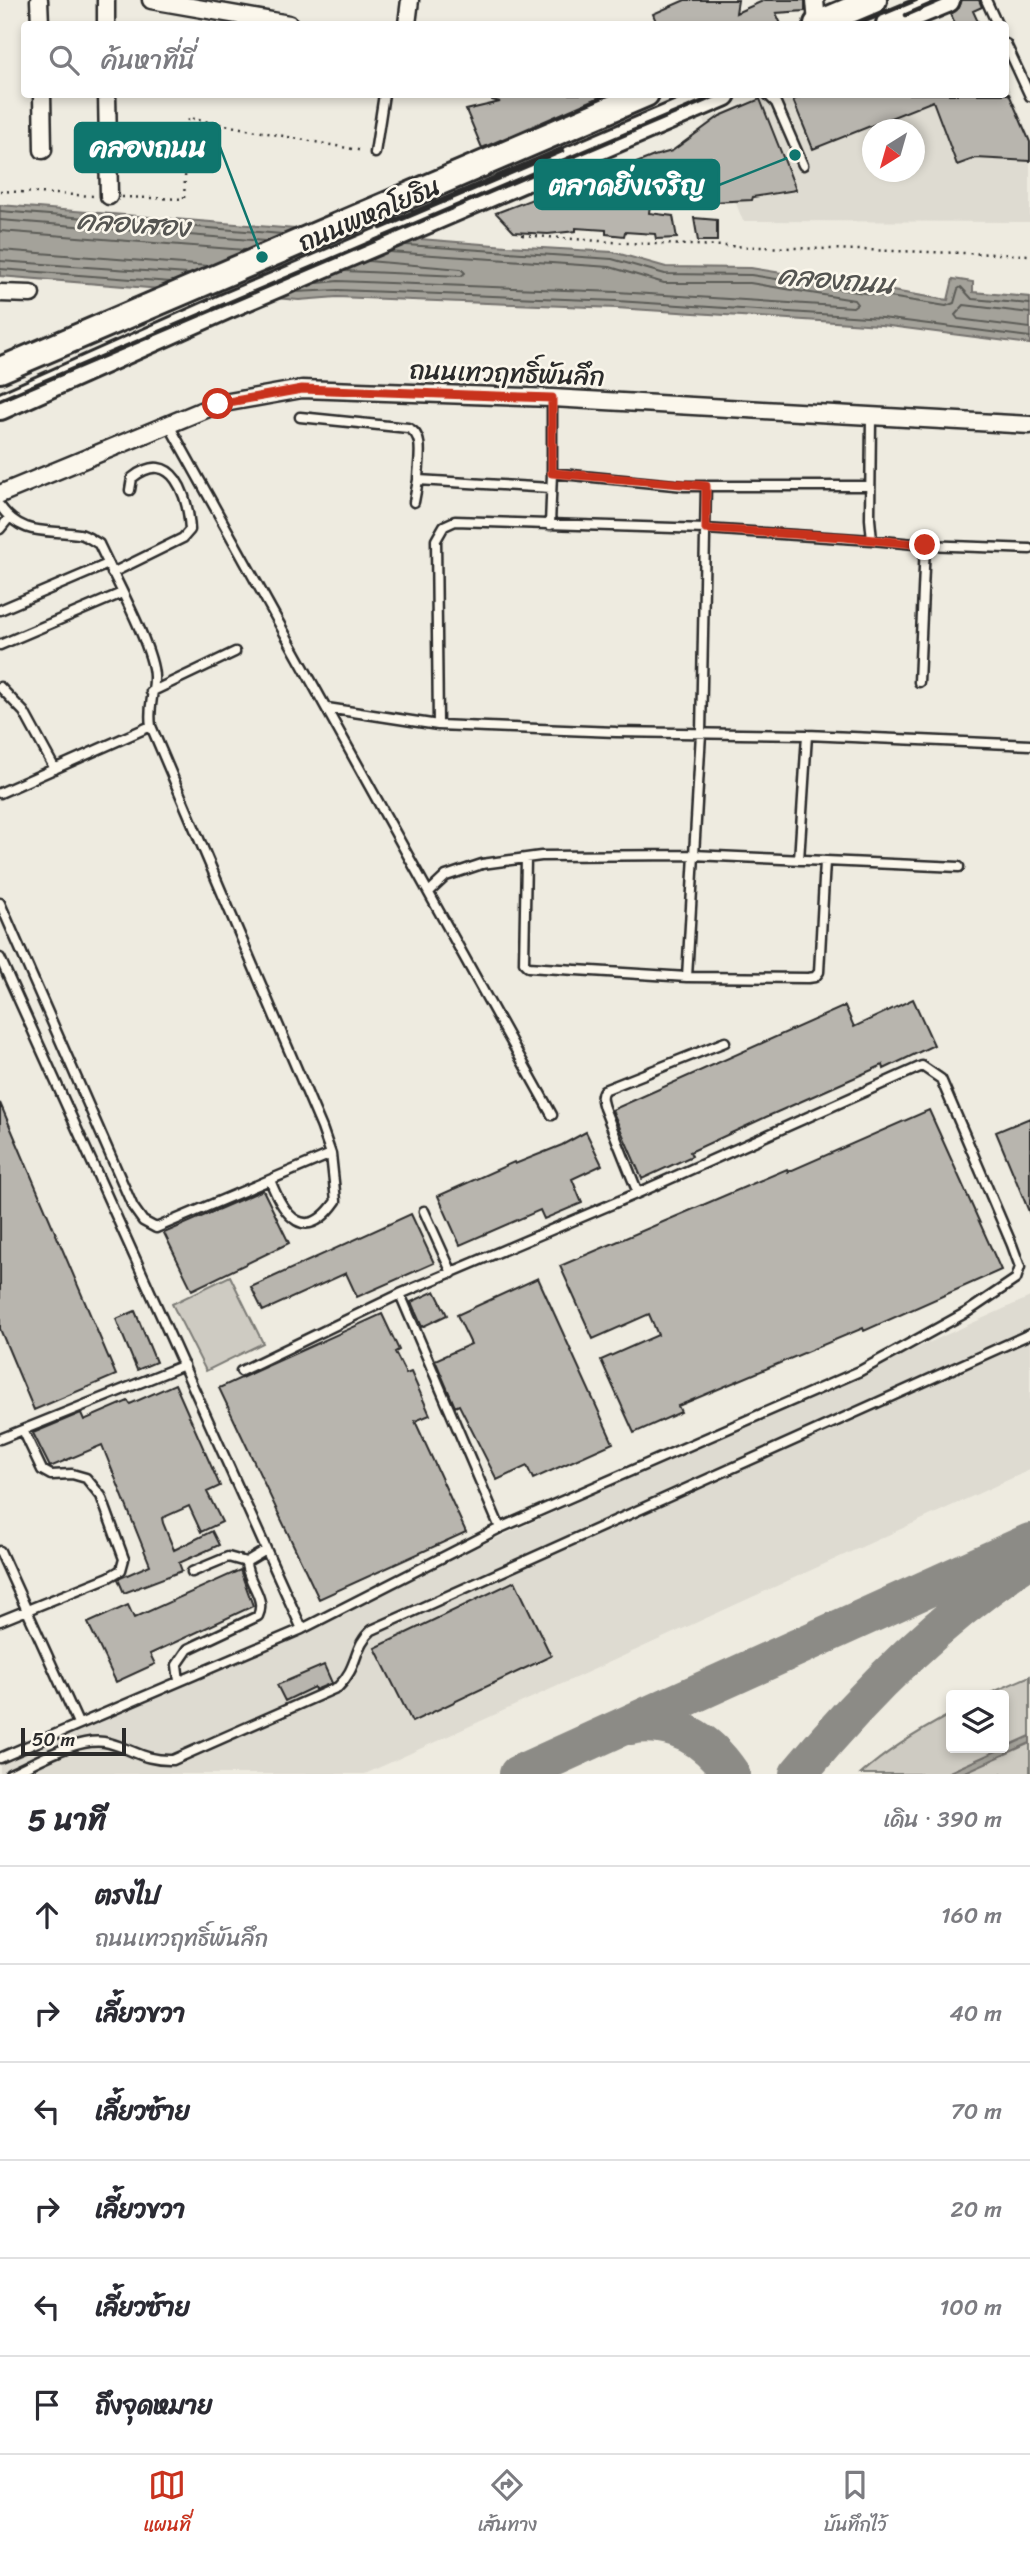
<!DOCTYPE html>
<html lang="th">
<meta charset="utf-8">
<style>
:root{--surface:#fff;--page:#f7f7f7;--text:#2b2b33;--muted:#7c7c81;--line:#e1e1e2;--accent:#c8321e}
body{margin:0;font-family:Sriracha,"Playpen Sans Thai",sans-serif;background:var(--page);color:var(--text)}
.controls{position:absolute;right:21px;bottom:21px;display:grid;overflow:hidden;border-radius:7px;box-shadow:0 4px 10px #0003}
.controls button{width:63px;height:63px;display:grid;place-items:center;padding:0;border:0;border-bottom:2px solid var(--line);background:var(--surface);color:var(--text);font:35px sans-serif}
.compass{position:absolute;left:862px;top:119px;width:63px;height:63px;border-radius:50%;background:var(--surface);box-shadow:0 4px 10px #0003;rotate:217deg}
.scale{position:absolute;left:21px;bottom:18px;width:105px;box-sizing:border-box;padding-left:7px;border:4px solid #2b2b2b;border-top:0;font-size:19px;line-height:24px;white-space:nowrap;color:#2b2b2b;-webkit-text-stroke:5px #fbf7ec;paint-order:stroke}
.stop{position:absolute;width:21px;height:21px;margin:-16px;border:5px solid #c8321e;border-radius:50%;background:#fff}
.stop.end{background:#c8321e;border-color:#fff;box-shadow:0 2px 7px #0008}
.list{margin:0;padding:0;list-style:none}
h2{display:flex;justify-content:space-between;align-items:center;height:91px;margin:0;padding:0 28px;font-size:30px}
h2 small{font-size:23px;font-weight:400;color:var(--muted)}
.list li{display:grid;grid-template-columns:46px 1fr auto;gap:21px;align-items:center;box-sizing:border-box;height:98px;padding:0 28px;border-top:2px solid var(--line)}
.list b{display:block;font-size:26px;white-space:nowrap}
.list p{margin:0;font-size:23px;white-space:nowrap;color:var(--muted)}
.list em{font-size:23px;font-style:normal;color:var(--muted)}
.icon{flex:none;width:38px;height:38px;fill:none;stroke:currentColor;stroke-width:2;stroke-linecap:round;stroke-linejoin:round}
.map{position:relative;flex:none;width:1030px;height:1774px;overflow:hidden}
.search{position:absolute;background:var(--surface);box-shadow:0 4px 10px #0003;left:21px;right:21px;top:21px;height:77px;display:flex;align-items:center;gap:18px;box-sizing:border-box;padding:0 24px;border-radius:7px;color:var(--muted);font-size:26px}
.sheet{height:679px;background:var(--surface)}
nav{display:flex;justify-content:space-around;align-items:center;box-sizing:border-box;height:98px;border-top:2px solid var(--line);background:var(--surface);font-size:19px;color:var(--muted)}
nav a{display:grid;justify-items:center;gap:4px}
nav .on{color:var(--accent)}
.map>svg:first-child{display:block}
.built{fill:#dedbd1;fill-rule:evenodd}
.green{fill:#cecbc2;stroke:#7c7b76;stroke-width:2}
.water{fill:#a4a29a;stroke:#74726e;stroke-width:2}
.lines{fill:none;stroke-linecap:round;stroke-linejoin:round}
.shore{stroke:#5b5b57;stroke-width:2}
.taxiway{stroke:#8c8b86;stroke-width:38}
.building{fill:#b8b5ae;stroke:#2b2b2b;stroke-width:2}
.service-casing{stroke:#2b2b2b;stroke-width:13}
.minor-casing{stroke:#2b2b2b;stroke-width:21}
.primary-casing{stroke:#2b2b2b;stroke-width:30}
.path{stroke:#2b2b2b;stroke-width:2.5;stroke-dasharray:2 5;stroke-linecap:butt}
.service{stroke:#fbf7ec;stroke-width:8}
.minor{stroke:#fbf7ec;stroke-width:16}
.primary{stroke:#fbf7ec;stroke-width:24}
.rail{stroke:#2b2b2b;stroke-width:4.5}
.route{stroke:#c8321e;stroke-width:9}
.labels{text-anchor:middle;stroke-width:5;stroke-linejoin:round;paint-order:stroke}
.street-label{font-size:26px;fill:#2b2b2b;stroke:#fbf7ec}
.water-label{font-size:28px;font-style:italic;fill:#555552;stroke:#fbf7ec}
.leader{fill:none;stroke:#0f766e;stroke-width:2.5}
.callout-dot{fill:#0f766e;stroke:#fbf7ec;stroke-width:2.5}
.callout{fill:#0f766e;stroke:#0f766e;stroke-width:2.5}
.callout-label{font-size:28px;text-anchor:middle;font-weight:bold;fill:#fff}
</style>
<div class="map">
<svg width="1030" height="1774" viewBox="0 0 1030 1774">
<rect width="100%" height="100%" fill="#eeebe0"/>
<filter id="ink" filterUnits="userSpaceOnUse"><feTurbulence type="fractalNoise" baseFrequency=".0143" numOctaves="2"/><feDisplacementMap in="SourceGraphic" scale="14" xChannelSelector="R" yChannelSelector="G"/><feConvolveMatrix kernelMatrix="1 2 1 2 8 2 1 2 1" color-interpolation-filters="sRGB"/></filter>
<g filter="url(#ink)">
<path class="built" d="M1006 81 1030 138V222L743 221 703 120 769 95 1006 94ZM872 130H914V172H872Z
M1030 1297V1470L365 1774H0V1763Z"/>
<path class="green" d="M230 1276 263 1343 206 1371 172 1304Z
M1030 1676V1774H861C889 1749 919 1731 951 1714V1748H1004V1695H986Z"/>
<path class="water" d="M0 205 507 246 613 252 666 267 751 268 948 300 953 279 973 282V292L1030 297V344L881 325 616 308 337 297 299 300 0 276Z
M1030 1736V1743L961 1774H945Z"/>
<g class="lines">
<path class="shore" d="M0 211 282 234
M0 220 265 241
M0 231 245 250
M406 245 612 259 665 274 751 275 946 306 954 303 958 289 961 287 972 299 1030 304
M0 250 209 266
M0 261 188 274
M0 269 171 282
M344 271 461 276 465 273 461 269 368 261
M318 283 338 281 617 292 853 307 857 304 854 300 750 283H664L610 267 389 252
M295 292 338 290 617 301 882 318 1030 337
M1030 313 964 305 955 315 958 319 1030 328"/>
<path class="taxiway" d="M630 1726C673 1718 708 1739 731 1774
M518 1774 1030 1542
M798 1774C863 1695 937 1621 1022 1564"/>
</g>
<path class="building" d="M685 0H738L736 13 765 0H805V11L776 13 781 24H657L653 14Z
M962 0H979L982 7 973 11 979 24H955L951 14 959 8Z
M492 94H607L482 148 466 110 500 102 492 100Z
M807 94H1009L1030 142V161L976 158 957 165 933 101 813 149 793 100Z
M760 99 796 190 753 197 752 200 650 205 649 213 673 216 677 238 656 239 655 234 625 232 624 236 606 234V230L576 228V231L548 234 514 232 496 213 564 187 566 191 654 156 672 151 720 116Z
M694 218 717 220V241H698Z
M913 999 934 1045 884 1069 883 1065 766 1117 690 1152 692 1156 642 1179 612 1110 845 1006 854 1027Z
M0 1103 116 1375 34 1410 0 1329Z
M929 1110 1001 1270 864 1331 863 1328 678 1406 681 1412 634 1433 601 1360 658 1335 649 1314 593 1339 560 1266 787 1169 788 1172Z
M1030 1118V1214L996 1132Z
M586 1132 602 1165 572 1179 582 1203 544 1219 540 1210 460 1245 438 1196 514 1162 515 1164 562 1145Z
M263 1190 289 1243 192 1290 164 1233Z
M411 1214 434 1263 357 1297 346 1273 263 1311 251 1287Z
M538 1278 613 1443 533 1479 527 1466 497 1480 459 1405 455 1407 435 1360 471 1344 457 1315Z
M435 1291 447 1315 422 1327 411 1302Z
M135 1311 156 1362 137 1370 116 1319Z
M382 1314 399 1350 395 1352 406 1374 411 1372 430 1415 415 1421 466 1532 319 1599 219 1388Z
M175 1384 220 1486 207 1492 222 1522 201 1532 189 1506 162 1518 163 1523 174 1550 212 1531 219 1545 179 1563 182 1571 124 1593 118 1579 150 1565 102 1445 50 1467 33 1433 81 1413 84 1420 128 1401 130 1404Z
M240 1570 253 1606 150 1654 155 1664 116 1682 88 1623 128 1605 134 1618Z
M515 1581 551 1656 412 1722 375 1648Z
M324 1665 332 1683 315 1690 314 1687 285 1701 277 1685Z"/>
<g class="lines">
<defs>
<path id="service" d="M986 0 997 24
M1006 44 1030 96
M767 94 776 103 803 165
M375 153 384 94
M300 417 408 428C426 435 418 463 418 480L551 488
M169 425 552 1115
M552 473V398
M414 502 418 480
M0 506C22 537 47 529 79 534 86 535 92 540 99 544 112 573 155 650 154 678 154 696 148 706 151 726L322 1128 331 1154 156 1228 143 1221 133 1207 0 903
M550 525 552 473 684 486H870
M0 529 9 518
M872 540 925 545 1030 549
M112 573 183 538 190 530C188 497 173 446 132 478L130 490
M0 610 108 564
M0 645 122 593
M919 682 925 545
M0 687 24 712 55 769
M151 692 235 652
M327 708 438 725 616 732 807 735 1030 745
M438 725 436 540 444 526 455 521 706 529 872 540 870 519 871 416
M0 793 151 726
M526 858 524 963 528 967 687 977 808 978 815 977 819 972 825 861
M799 860 807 735
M429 892 446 876 482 864 541 856 693 855 959 867
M0 958 302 1629 0 1758
M687 977 701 733 706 486
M270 1180C284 1216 305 1245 336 1201L331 1154
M638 1193 604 1108C602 1101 600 1096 604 1090L725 1042
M424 1211 452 1273
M241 1371 400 1294
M0 1439 184 1365
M0 1551 78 1723
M192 1572 228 1557 246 1562
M0 1621 109 1577 121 1570 124 1559 101 1496 86 1478 72 1474 51 1475 42 1470 23 1430
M302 1629 500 1528 860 1371 967 1312 1016 1279 1020 1267 1012 1245 941 1079 922 1066 638 1193 400 1294 500 1528
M179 1681 177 1665 188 1649 258 1616C267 1597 246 1581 246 1562L266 1550
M10 1774C37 1762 80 1735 109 1743 135 1750 144 1761 173 1760L338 1687C359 1667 353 1646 372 1630L1030 1334"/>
<path id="minor" d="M39 0 40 24
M106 0V24
M151 0 289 24
M815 0 817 24
M407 24 410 0
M42 94 43 150
M107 94 109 196
M0 293 31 294
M0 494 218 404 302 389 552 398 1030 425"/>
<path id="primary" d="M817 24 874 0
M889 24 947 0
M0 370 646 94
M0 407 227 306 723 94"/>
</defs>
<use href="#service" class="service-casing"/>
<use href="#minor" class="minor-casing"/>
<use href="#primary" class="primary-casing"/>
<path class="path" d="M0 191 95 196
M122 197 184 199 188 118 363 151
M522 235 625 243 1030 255"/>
<use href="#service" class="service"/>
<use href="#minor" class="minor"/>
<use href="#primary" class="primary"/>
<path class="rail" d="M906 15 941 0
M858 24 916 0
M381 228 562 151
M0 400 720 94"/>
</g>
</g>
<g class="lines" filter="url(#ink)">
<path class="route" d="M218 404 302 389 552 398V473L706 486V529L844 537 925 545"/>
</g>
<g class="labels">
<g class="street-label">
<text transform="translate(369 214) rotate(-23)" y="9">ถนนพหลโยธิน</text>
<text transform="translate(507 373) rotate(2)" y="9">ถนนเทวฤทธิ์พันลึก</text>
</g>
<g class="water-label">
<text transform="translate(133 223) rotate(4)" y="10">คลองสอง</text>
<text transform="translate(836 279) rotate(5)" y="10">คลองถนน</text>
</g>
</g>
<path class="leader" d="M262 257L220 147M795 155L719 185"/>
<g class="callout-dot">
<circle cx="262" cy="257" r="7"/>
<circle cx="795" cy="155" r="7"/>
</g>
<g class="callout">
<rect x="75" y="123" width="145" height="49" rx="7"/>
<rect x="535" y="160" width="184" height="49" rx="7"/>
</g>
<g class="callout-label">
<text x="148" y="157">คลองถนน</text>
<text x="627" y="195">ตลาดยิ่งเจริญ</text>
</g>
</svg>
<div class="controls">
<button><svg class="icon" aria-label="layers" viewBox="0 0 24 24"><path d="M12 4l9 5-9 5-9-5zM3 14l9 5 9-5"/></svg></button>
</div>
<svg class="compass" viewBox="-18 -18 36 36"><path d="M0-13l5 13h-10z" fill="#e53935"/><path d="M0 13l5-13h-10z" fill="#7c7c81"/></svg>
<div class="scale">50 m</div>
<div class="stop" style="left:218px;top:404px"></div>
<div class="stop end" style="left:925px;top:545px"></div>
<div class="search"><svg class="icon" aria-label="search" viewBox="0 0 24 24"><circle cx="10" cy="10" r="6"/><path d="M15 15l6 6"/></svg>ค้นหาที่นี่</div>
</div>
<section class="sheet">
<h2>5 นาที<small>เดิน · 390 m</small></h2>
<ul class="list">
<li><svg class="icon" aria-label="ahead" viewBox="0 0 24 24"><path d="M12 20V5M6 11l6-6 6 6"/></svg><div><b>ตรงไป</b><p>ถนนเทวฤทธิ์พันลึก</p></div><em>160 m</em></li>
<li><svg class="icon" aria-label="right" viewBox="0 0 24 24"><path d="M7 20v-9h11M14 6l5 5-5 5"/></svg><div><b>เลี้ยวขวา</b></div><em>40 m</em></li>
<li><svg class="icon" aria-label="left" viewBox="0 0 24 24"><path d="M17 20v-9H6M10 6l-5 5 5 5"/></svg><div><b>เลี้ยวซ้าย</b></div><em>70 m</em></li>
<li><svg class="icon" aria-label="right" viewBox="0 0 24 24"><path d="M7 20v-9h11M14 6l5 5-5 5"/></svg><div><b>เลี้ยวขวา</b></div><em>20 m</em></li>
<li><svg class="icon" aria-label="left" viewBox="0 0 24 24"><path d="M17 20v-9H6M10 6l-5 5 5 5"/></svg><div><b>เลี้ยวซ้าย</b></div><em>100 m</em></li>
<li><svg class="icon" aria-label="arrive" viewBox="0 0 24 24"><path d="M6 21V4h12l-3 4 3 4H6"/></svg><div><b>ถึงจุดหมาย</b></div></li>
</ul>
</section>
<nav>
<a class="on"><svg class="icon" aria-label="map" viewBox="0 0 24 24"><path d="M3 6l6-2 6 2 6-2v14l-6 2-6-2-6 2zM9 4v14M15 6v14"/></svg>แผนที่</a>
<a><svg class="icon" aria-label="directions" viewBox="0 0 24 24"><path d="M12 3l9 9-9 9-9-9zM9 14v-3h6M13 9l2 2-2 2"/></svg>เส้นทาง</a>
<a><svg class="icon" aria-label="saved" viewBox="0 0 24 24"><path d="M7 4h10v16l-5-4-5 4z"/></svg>บันทึกไว้</a>
</nav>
